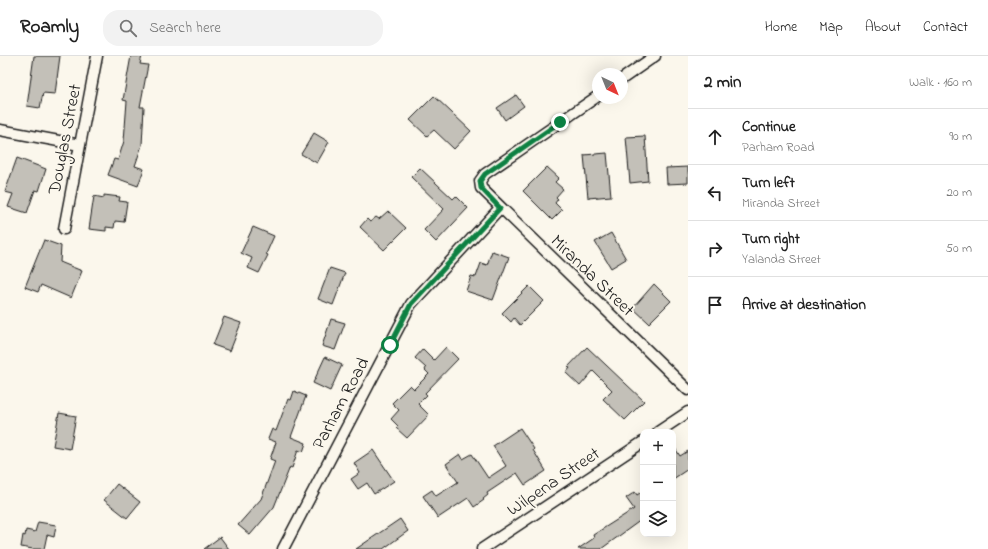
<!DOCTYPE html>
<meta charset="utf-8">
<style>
:root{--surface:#fff;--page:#f2f2f2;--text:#222;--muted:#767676;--line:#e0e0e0}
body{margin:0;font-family:"Indie Flower",sans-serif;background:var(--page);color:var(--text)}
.controls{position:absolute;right:12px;bottom:12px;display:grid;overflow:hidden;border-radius:8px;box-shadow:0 4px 16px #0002}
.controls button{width:36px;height:36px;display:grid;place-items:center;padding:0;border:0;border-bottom:1px solid var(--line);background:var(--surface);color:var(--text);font:20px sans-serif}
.compass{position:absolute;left:592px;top:12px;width:36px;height:36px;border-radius:50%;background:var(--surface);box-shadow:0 4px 16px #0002;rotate:137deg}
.stop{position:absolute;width:12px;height:12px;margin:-9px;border:3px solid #0b8043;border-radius:50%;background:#fff}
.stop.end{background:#0b8043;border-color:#fff;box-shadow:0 1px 4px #0008}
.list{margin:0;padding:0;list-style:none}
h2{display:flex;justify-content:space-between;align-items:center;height:52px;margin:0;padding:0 16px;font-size:17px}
h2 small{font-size:13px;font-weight:400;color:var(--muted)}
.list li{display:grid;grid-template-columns:26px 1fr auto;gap:12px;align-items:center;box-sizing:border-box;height:56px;padding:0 16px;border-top:1px solid var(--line)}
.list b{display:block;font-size:15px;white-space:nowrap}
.list p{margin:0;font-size:13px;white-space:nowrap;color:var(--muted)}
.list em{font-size:13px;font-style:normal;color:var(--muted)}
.icon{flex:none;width:22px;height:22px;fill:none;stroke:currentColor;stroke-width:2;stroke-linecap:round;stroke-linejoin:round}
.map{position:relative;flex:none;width:688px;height:493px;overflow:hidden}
header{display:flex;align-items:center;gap:24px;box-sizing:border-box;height:56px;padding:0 20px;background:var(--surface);border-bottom:1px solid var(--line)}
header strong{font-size:19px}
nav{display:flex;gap:22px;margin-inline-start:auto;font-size:14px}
.search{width:280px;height:36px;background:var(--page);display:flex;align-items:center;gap:10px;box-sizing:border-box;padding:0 14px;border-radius:16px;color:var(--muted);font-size:15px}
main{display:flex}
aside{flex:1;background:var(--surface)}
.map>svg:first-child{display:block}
.building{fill:#c3c0b8;stroke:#1c1c1c}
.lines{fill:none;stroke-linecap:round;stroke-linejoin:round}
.street-casing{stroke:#1c1c1c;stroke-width:13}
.street{stroke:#fbf7ec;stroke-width:10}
.route{stroke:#0b8043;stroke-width:5}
.labels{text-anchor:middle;stroke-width:4;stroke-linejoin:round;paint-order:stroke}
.street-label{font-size:18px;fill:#1c1c1c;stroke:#fbf7ec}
</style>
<header>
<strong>Roamly</strong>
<div class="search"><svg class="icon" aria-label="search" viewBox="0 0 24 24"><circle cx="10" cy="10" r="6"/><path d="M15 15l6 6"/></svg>Search here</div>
<nav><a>Home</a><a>Map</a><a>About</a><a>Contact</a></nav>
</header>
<main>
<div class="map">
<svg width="688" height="493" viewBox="0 0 688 493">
<rect width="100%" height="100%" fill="#fbf7ec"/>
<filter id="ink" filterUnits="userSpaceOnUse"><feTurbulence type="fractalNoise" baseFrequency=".025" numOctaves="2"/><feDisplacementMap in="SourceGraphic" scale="8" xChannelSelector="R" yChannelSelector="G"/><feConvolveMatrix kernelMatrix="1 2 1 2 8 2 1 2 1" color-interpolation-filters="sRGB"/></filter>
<g filter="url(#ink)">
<path class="building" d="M34 0H60L55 38 43 37 40 52 27 50Z
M131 0H142L140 8 148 9 140 51H144L142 89 135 110 144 113 138 130 108 119 114 103 118 104 124 85 127 45 123 44Z
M516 39 524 50 505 64 497 52Z
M434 40 471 75 454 93 434 74 427 80 410 64Z
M314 77 329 86 317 107 301 98Z
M645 80 648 125 630 127 626 81Z
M607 97 611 140 588 142 584 99Z
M17 102 46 113 39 135 35 134 27 157 8 151 13 138 5 136Z
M547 111 559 122 555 126 563 133 556 141 558 143 555 147 562 154 552 164 523 135Z
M688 111V127L667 128 666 112Z
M420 112 453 143 456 140 468 152 436 186 424 174 444 153 411 121Z
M104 139 120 141 119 145 127 146 124 166 115 165 114 172 106 171V175L89 173 94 140 104 142Z
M388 155 406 172 384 194 360 171 367 163 370 166 376 161 379 163Z
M253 171 274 180 266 198 268 199 259 217 248 212 252 202 241 197Z
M611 177 626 203 611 212 595 186Z
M44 184 61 190 60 206 82 215 71 242 41 229 38 236 25 231Z
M492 195 509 201 493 244 466 235 471 220 476 221 481 207 487 209Z
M330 212 345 217 333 249 318 243Z
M654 228 671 245 649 267 633 252Z
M529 230 544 245 520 269 514 262 511 266 502 257Z
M224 261 241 267 230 295 213 289Z
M331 263 345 267 335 294 322 290Z
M446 291 458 303 425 337 427 339 418 348 429 359 407 382 396 372 398 370 391 363 399 354 392 347 410 329 414 333 429 318 425 314 426 312 415 302 423 293 434 304Z
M587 291 644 345 625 364 603 343 612 334 593 315 580 330 566 317 570 312 568 311Z
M325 301 342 309 330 335 313 327Z
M294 335 306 340 291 381 306 387 303 396 298 394 292 412 290 411 274 451 250 479 238 469 261 443 275 405 270 403 276 386 268 383 272 373 276 375 288 343 291 344Z
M59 357 76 360 70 393 53 390Z
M520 372 534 393 533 394 546 415 525 429 517 417 487 437 488 439 483 443 484 444 474 451 468 442 438 462 423 440 432 434 436 440 458 426 446 408 460 398 463 403 472 398 488 422 506 410 493 390Z
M673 389 680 400 688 395V413L673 423Z
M373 394 394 425 374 438 367 427 358 433 351 423 360 417 354 407Z
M117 428 140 446 127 462 104 444Z
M643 435V467L641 464 601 493H578L594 482 593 479 634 453 626 442 635 436 637 439Z
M400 463 408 475 383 493H356Z
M38 466 56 469 54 481 47 479 44 493H33L21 491 23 479 25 480 26 474 35 476Z
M220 481 229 493H204Z"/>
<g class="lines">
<defs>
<path id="street" d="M622 23 655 0
M598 40 485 118 480 125 481 132 688 334
M0 74 80 89
M64 173 97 0
M658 376 688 356
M283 493 411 248 500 152
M482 493 643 386"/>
</defs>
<use href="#street" class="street-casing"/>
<use href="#street" class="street"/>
</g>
</g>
<g class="lines" filter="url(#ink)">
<path class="route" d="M390 289 411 248 500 152 481 132 480 125 485 118 560 66"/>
</g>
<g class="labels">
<g class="street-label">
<text transform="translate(64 83) rotate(-79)" y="6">Douglas Street</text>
<text transform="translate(593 219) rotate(44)" y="6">Miranda Street</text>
<text transform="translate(340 347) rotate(-62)" y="6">Parham Road</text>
<text transform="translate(553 425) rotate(-34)" y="6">Wilpena Street</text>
</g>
</g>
</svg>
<div class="controls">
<button>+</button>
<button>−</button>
<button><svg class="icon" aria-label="layers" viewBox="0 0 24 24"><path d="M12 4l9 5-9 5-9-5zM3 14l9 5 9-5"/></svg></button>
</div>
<svg class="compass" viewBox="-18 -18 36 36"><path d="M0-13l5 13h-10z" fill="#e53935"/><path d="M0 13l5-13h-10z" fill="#767676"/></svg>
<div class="stop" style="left:390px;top:289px"></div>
<div class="stop end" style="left:560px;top:66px"></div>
</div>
<aside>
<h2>2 min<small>Walk · 160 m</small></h2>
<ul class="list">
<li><svg class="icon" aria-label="ahead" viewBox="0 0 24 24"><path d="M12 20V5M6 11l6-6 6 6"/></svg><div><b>Continue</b><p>Parham Road</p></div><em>90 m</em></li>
<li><svg class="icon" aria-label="left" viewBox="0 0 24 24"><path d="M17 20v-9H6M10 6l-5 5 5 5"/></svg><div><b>Turn left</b><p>Miranda Street</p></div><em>20 m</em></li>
<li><svg class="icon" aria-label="right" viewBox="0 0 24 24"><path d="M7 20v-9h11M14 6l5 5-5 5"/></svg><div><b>Turn right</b><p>Yalanda Street</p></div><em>50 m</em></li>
<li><svg class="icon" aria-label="arrive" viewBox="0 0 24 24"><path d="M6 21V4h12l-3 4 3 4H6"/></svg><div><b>Arrive at destination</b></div></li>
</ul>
</aside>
</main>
